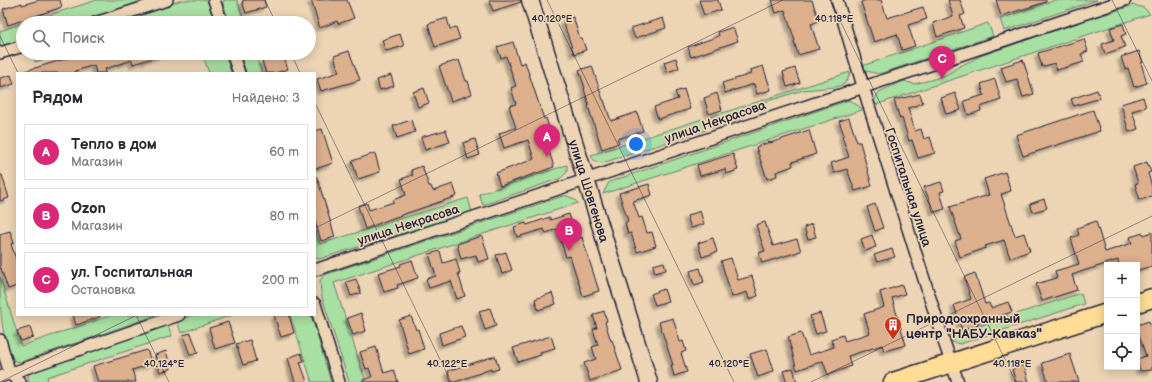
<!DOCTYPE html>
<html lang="ru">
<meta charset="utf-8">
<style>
:root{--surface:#fff;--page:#f7f7f7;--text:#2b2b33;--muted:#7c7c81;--line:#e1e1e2;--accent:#db2777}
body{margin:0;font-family:"Balsamiq Sans",sans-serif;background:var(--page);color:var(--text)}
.controls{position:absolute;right:12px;bottom:12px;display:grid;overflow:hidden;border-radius:0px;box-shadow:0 2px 10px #0003}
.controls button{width:36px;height:36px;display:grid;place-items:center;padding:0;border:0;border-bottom:1px solid var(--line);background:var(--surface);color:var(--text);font:20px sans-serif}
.you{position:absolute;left:636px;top:144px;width:14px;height:14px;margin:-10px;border:3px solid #fff;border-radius:50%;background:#1a73e8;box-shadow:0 0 0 6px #1a73e833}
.badge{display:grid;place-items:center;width:26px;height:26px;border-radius:50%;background:var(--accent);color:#fff;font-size:13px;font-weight:700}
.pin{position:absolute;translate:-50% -33px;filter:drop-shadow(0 1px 2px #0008)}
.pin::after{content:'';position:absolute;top:21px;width:14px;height:12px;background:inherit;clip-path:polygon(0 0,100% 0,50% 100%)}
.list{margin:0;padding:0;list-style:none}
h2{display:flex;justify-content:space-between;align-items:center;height:52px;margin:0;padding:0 16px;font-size:17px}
h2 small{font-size:13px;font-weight:400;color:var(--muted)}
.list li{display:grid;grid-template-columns:26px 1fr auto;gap:12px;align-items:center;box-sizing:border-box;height:56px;margin:0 8px 8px;padding:0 8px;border:1px solid var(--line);border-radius:0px}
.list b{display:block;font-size:15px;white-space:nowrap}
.list p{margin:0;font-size:13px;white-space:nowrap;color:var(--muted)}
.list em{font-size:13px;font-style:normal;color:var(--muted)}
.icon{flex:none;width:22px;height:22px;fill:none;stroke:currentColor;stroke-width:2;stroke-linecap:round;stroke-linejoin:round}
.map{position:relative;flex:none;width:1152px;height:382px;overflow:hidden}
.search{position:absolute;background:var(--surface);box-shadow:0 2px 10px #0003;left:16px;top:16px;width:300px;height:44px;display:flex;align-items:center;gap:10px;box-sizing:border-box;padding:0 14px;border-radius:22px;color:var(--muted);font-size:15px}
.panel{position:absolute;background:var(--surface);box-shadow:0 2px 10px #0003;left:16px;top:72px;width:300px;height:244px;border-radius:0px}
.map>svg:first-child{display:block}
.green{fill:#a8dfa2;stroke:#65806e}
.building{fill:#dcaf8d;stroke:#22223b;filter:url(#shadow)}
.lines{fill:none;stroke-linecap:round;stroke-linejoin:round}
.street-casing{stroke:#22223b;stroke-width:14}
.secondary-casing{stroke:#22223b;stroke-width:19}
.primary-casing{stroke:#22223b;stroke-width:21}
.street{stroke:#ecd4b4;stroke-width:11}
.secondary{stroke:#ecd4b4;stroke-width:16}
.primary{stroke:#ffdd96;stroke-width:18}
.ticks{fill:none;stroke:#22223b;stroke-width:1;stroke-opacity:0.45}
.labels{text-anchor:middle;stroke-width:3.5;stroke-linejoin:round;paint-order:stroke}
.street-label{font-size:13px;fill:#22223b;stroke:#ecd4b4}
.poi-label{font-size:13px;font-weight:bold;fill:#22223b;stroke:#ecd4b4;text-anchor:start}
.ticks-label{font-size:10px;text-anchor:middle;fill:#22223b;stroke:#ecd4b4;stroke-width:3.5;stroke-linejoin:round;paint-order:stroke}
</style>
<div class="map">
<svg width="1152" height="382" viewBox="0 0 1152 382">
<defs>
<filter id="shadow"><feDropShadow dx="-3.5" dy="3.5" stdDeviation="1" flood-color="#0004"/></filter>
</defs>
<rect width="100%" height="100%" fill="#ecd4b4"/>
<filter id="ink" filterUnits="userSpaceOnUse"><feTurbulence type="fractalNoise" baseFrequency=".025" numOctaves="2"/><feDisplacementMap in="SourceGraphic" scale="8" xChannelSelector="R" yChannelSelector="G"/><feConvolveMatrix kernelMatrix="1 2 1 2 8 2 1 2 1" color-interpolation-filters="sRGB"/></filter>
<g filter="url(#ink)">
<path class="green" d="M97 0H146L75 23H24Z
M182 0H207L215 23H192L189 15 163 23H133L131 17Z
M224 0H237L245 23H230L223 4Z
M1055 0H1097L1004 31 1000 19Z
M1134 5 1144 8 1150 14 875 105 874 101 879 92 894 85 904 81 914 84 931 80 948 74 960 66 983 55 1041 35Z
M23 23V40L0 47V31Z
M988 23 993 36 879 74 866 71 862 66Z
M32 53H65L35 62Z
M202 53H225L231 73H209Z
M240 53H255L262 73H246Z
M850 72 848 79 844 84 836 87 803 90 753 106C745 122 727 123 711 128L707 118Z
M849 100 859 106 862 110 603 194 609 182Z
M702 119 706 130 602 163C596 162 593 161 591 155Z
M567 165V172L561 178 483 205 479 194Z
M563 196C569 195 574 199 578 203L334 283 366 382H349L321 294 320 281 324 275Z
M468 198 472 212 319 259 315 258V231L320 244Z
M0 277 21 346 112 315H157L21 362 15 361C0 343 0 301 0 277Z
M1081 293 1084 304 960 344 952 342 948 336Z
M193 315H232L181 333 177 320Z
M290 315H311L331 382H312Z
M167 323 172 336 47 377 48 382H28V376L30 372Z"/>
<path class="building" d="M39 0H60L62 7 8 25 3 9 22 3V5Z
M247 0H264L266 7 246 13 242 1Z
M311 0H347L354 18 338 24 337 21 320 28Z
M489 0H521V2L493 11Z
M699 0H718L721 10 704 15Z
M772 0H812L819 21 811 24 819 49 798 55 794 41H795L785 10 776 13Z
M866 0H881L887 18 923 7 927 19 908 25 915 46 902 50 897 34 874 42 861 2Z
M948 0H960L965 14 960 16 964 28 937 37 933 23 953 16Z
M996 0H1046V2L1001 16Z
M573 17 580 38H582L586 50 574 54 563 21Z
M447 18 450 29 456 27 460 39 435 47 428 24Z
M663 18 666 28 635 38 631 28Z
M1123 24 1126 34 1121 36 1125 47 1105 54 1102 44 1114 40 1110 28Z
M733 27 738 41 691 57 688 47 719 36 718 32Z
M400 34 404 46 386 51 382 40Z
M1084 39 1088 51 1081 54 1084 62 1057 70 1054 63 1042 67 1038 53Z
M513 42 520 64 525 62 544 119 546 118 551 133 544 135 554 167 500 186 496 173 534 159 528 140 504 148 499 133 516 128 509 106 516 104 511 88 516 86 506 56 501 58 497 47Z
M349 51 360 80 321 91 317 79 339 72 334 56Z
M1139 51 1143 63H1141L1147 83 1134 87 1128 68 1125 69 1121 57Z
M84 53H163V55L133 64 132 60 105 69 106 73H96L94 65 75 71 76 73H25V71Z
M283 55 288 69 275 73H266L262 61Z
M676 58 679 68 667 72 664 62Z
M459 60 466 81H468L472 94 451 101 439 66Z
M1023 60 1034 94 1023 97 1017 79 1006 82 1001 67Z
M592 66 603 100H604L611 121 637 112 643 131 617 139 619 143 602 149 588 106 589 105 584 89 585 88 579 70Z
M763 66 771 90 757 94 754 84 725 93 722 83 751 74 750 70Z
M795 68 800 83 787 87 783 72Z
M11 75 14 84 0 88V78Z
M391 75 394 86 380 90 377 80Z
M995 79 1001 100 980 107 981 111 968 115 964 101 984 95 981 84Z
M424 88 429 103 418 107 413 92Z
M684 89 690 109 658 119 654 107 678 99 675 92Z
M1097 90 1100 98 1074 106 1071 99Z
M717 93 722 110 709 114 704 98Z
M955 93 961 110 946 114 941 98Z
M920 94 923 103 908 108 915 131 921 129 924 139 930 137 935 153 918 158 912 140 909 141 902 118 900 119 894 100Z
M1143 97 1146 107 1132 111 1138 129 1129 132 1121 104Z
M1093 110 1100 131 1023 156 1016 135Z
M849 118 857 142H860L872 186 855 191 847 169 834 173 831 163 849 157 842 136 844 135 839 121Z
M411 120 415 132 397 138 393 126Z
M322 129 333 163 315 169V131Z
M446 130 450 142 425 150 421 137Z
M809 130 816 154 792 162 793 166 776 172 777 176 767 179 756 147 770 142V143Z
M475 139 480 155 468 159 463 143Z
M375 153 380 172 358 179 352 161Z
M733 154 738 170 726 174 725 169 700 176 697 165Z
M1147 162 1151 172 1148 173 1152 187V196L1140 200 1135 184 1138 183 1133 167Z
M422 166 429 186H431L433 191 453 184 457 196 390 219 365 229 358 206 367 203 369 210 394 202 393 200 406 195 401 179 413 175 411 170Z
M1005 172 1011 191 1001 194 1015 236 1024 233 1030 251 1010 258 1004 240 985 246 986 248 960 257 955 241 961 239 950 207 989 195 984 179Z
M0 175H2L9 198 0 201Z
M315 177H317L335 237 321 241 315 221Z
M941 182 944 191 940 192 945 209 934 212 924 187Z
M649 184 652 195 633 201 639 218 642 217 647 233 652 232 656 246 637 252 631 233 628 234 625 223 628 221 619 193Z
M1044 199 1047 208 1033 212 1030 204Z
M875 204 883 228 875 231 867 207Z
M700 211 704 224 691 228 687 216Z
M569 214 577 239 582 237 599 291 583 296 570 256 566 257 557 229 546 233 544 229 517 237 514 227 526 223 527 225 550 217V220Z
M1096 221 1105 252 1132 243 1130 237 1143 233 1144 235 1152 232V266L1138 270 1137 265H1119L1118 260 1083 271 1072 275 1077 290 1042 301 1036 284 1057 278 1055 271 1079 264 1071 238 1079 235 1077 228Z
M765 222 773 246 797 239 801 251 762 263 759 253 765 251 756 225Z
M812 224 816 237 808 239 804 227Z
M10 231 14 243 11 244 17 262V286L8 289 1 268H0V234Z
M872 235 876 247 865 251 861 239Z
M482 236 489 259 478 262 476 255 461 259 457 244Z
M713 238 717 252 702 257 698 243Z
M892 249 895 257 877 262 874 255Z
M440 251 443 263 456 259 460 273H458L465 296 457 299 451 281 429 288 426 279 436 276 429 254Z
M506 252 512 270 502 274 496 255Z
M731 258 738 280 752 276 758 296 749 299 747 292 732 297 721 261Z
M412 260 418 278 397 285 398 288 384 292 378 273 401 266 400 264Z
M664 262 666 270 655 273 653 265Z
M700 268 704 282 694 285 690 271Z
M975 273 985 304 989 303 991 308 1008 302 1012 312 977 323 978 325 962 330 954 305 971 299 964 277Z
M356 279 361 293 351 296 346 282Z
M902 285 905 294 892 298 906 345 884 351 882 345 848 356 851 366 828 375 823 361 797 370 788 337 801 333 809 355 834 347 831 339 843 335 845 341 870 333 864 314 884 307 880 292Z
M664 289 668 301 655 305 651 294Z
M552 293 556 304 538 310 535 299Z
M490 308 496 326 485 330 479 311Z
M604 311 607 321 605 322 611 341 612 340 622 370 590 381 584 363 596 359 592 347 598 345 593 329 597 328 593 315Z
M361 313 366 331 353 335 347 318Z
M820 313 826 331 816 334 810 316Z
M73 315H100V317L76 325Z
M274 315H289L294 333 281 337Z
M411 316 416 330 418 329 424 349 409 354 399 320Z
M673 318 680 342 683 341 686 351 681 353 687 372 674 376 671 365H673L659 322Z
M1149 321 1152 330V370L1140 371 1137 359 1146 356 1137 330V325Z
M228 322 235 343 215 349 209 328Z
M461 326 465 337 442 345 439 333Z
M30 327 33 337 21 341 17 331Z
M191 333 198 353 190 355 183 335Z
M551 336 555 348 540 352 541 355 518 362 513 348Z
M250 340 256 361 243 365 236 344Z
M376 347 384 373 394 370 398 382H363V380L372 377 369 368 366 369 360 352Z
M767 349 774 371 758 377 750 354Z
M147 350 152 364 132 370 136 382H98L93 366Z
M166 351 171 369 160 372 155 355Z
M301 353 304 361 300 362 307 382H295L288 358Z
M1070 354 1079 382H1048L1042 363Z
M495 356 499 369 491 371V369L455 382H451L448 371Z
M1024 365 1029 382H1016L1012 369Z
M793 368 797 382H787L783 371Z"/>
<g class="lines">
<defs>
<path id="street" d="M214 0 222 23
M837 0 869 106 943 339 958 382
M95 23 167 0
M0 53 23 46
M232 53 239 73
M315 270 1125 0
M315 304 339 382
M0 340 10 374 20 382
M0 377 179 315"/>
<g id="secondary">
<path id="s1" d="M530 0 649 382"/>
</g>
<path id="primary" d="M1137 303 1152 298
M893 382 1107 313"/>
</defs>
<use href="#street" class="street-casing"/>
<use href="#secondary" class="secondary-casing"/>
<use href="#primary" class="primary-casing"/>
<use href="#street" class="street"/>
<use href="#secondary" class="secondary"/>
<use href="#primary" class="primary"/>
</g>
</g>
<path class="ticks" d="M265 0 276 23M547 0 734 382M830 0 1016 382M1112 0 1152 81M0 36 18 73M291 53 300 73M315 103 451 382M315 228 783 0M136 315 169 382M0 382 137 315M811 382 1152 216"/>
<defs>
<symbol id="building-pin" viewBox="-11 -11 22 30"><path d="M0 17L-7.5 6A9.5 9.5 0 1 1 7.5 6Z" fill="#c8321e" stroke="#ecd4b4"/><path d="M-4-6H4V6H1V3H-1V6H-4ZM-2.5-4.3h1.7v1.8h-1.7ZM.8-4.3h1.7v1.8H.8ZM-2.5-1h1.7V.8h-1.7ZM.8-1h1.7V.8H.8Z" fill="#fff"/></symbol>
</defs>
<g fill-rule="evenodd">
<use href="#building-pin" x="883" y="315" width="20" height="27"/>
</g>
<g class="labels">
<g class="street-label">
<text transform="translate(715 121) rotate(-19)" y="5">улица Некрасова</text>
<text transform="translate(909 187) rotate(72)" y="5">Госпитальная улица</text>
<text dy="5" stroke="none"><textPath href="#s1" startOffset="200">улица Шовгенова</textPath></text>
<text transform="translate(408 224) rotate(-18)" y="5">улица Некрасова</text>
</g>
<g class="poi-label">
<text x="906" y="323">Природоохранный<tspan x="906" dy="15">центр "НАБУ-Кавказ"</tspan></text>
</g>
</g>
<g class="ticks-label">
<text x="552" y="22">40.120°E</text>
<text x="834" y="22">40.118°E</text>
<text x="164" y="367">40.124°E</text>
<text x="447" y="367">40.122°E</text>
<text x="729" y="367">40.120°E</text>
<text x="1012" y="367">40.118°E</text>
</g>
</svg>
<div class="controls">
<button>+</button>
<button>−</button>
<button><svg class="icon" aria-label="locate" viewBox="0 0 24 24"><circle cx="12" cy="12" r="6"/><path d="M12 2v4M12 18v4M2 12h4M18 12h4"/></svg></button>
</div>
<div class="you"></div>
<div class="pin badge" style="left:547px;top:157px">A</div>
<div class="pin badge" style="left:569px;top:251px">B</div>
<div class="pin badge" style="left:942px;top:79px">C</div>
<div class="search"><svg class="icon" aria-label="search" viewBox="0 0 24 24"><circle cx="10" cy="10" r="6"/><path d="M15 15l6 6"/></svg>Поиск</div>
<section class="panel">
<h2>Рядом<small>Найдено: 3</small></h2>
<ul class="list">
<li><span class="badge">A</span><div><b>Тепло в дом</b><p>Магазин</p></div><em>60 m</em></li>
<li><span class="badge">B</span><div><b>Ozon</b><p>Магазин</p></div><em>80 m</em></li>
<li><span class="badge">C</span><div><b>ул. Госпитальная</b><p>Остановка</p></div><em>200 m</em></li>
</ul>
</section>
</div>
